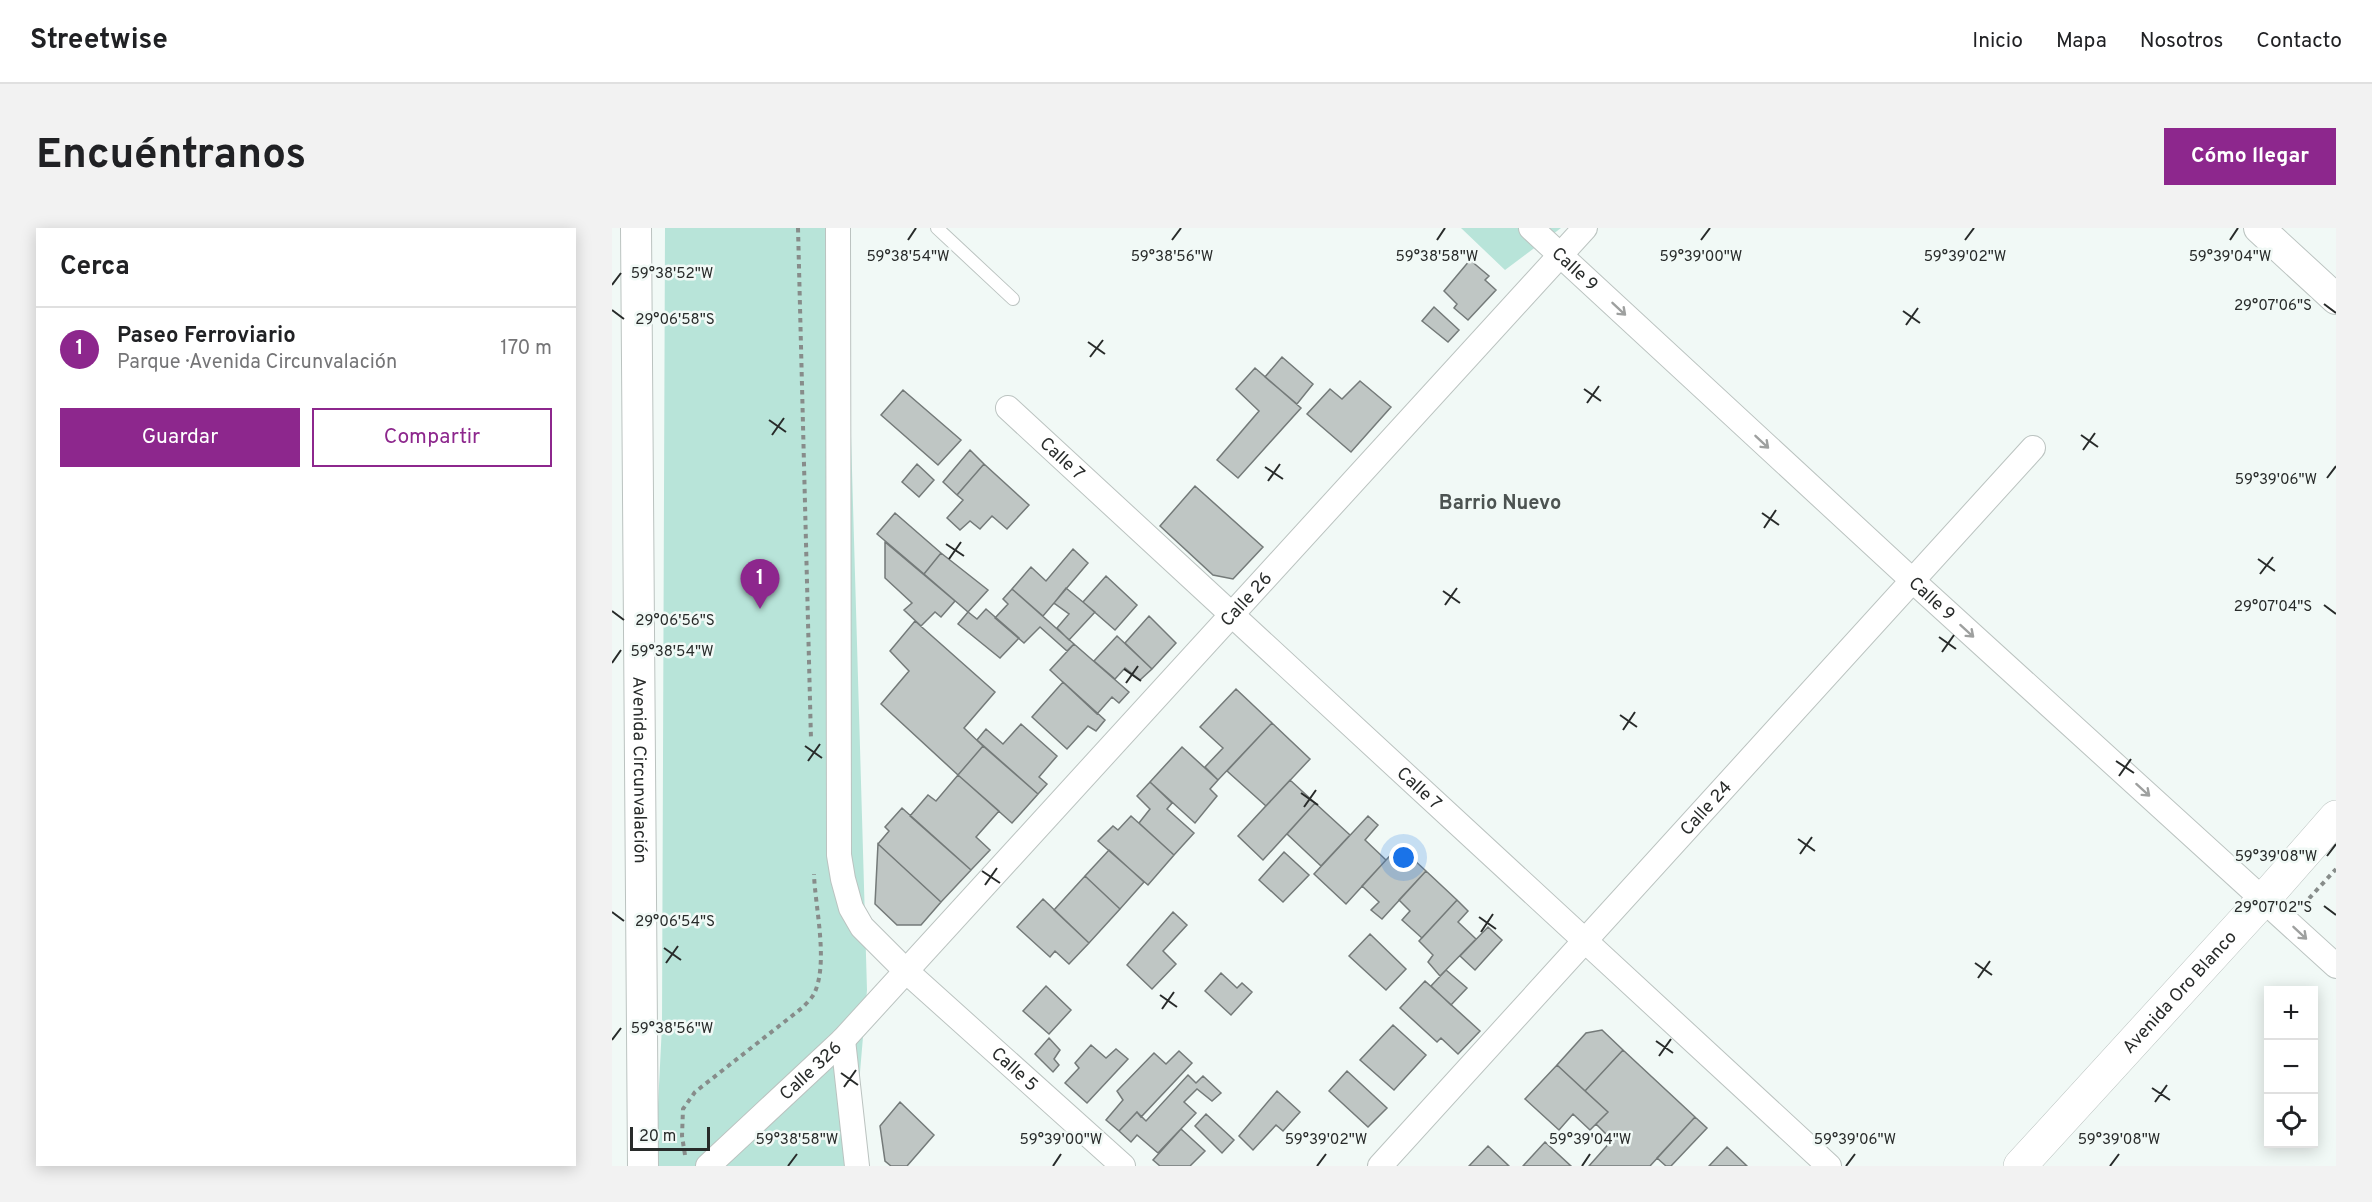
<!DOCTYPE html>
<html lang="es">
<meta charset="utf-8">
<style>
:root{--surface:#fff;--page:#f2f2f2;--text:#202124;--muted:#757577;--line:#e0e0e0;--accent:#8d278d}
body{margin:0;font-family:Overpass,sans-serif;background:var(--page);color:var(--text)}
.controls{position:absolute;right:18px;bottom:18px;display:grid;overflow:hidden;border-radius:0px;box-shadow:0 3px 15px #0003}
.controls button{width:54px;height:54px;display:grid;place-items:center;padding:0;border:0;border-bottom:2px solid var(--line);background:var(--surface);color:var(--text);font:30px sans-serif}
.scale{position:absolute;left:18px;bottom:15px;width:80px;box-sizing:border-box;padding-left:6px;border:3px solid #282b2a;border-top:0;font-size:16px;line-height:21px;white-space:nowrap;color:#282b2a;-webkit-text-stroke:4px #f1f9f6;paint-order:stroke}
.you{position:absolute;left:792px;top:630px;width:21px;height:21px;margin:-15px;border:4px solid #fff;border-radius:50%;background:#1a73e8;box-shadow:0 0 0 9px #1a73e833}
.badge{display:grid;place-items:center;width:39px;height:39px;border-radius:50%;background:var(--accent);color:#fff;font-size:20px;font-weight:700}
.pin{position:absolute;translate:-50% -50px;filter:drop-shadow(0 2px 3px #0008)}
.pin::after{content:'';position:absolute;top:32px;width:21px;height:18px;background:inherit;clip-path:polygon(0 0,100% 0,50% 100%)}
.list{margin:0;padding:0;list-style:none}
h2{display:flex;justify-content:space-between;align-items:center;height:78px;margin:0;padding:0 24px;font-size:26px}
h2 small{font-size:20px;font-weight:400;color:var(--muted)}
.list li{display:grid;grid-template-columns:39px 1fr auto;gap:18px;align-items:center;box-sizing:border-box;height:84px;padding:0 24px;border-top:2px solid var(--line)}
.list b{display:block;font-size:22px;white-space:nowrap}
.list p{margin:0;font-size:20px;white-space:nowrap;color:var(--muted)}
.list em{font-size:20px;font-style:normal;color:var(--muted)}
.actions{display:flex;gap:12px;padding:18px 24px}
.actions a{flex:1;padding:14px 0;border:2px solid var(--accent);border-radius:0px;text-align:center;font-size:21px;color:var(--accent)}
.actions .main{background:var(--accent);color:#fff}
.icon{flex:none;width:33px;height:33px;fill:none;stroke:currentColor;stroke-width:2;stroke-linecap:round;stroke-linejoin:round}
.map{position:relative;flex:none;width:1724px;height:938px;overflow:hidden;border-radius:0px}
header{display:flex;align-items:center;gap:36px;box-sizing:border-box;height:84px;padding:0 30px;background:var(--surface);border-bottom:2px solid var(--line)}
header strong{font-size:28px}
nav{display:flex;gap:33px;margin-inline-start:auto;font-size:21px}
.intro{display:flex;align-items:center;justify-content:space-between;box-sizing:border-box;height:144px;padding:0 36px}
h1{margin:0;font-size:42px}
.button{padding:15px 27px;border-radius:0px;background:var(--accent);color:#fff;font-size:21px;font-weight:700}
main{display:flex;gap:36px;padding:0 36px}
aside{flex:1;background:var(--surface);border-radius:0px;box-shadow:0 3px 15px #0003}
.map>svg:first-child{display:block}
.green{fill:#b8e4d9}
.building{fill:#bfc6c4;stroke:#747a79;stroke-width:1.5}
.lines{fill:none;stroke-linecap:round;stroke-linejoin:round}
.service-casing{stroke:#bbc3c0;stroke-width:14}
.minor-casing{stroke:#bbc3c0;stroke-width:26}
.tertiary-casing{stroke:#bbc3c0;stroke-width:32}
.trunk-casing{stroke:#bbc3c0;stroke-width:34}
.path{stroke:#878c8a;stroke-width:4;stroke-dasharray:4.5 4.5;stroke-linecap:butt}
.service{stroke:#fff;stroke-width:12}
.minor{stroke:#fff;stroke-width:24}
.tertiary{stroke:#fff;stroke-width:30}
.trunk{stroke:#fff;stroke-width:33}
.oneway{stroke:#9ea09f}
.ticks{fill:none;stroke:#282b2a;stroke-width:2}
.labels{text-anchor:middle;stroke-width:5;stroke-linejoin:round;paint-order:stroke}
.street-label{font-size:18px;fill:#282b2a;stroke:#f1f9f6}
.neighbourhood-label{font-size:20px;font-weight:bold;fill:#4c5351;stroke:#f1f9f6}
.ticks-label{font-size:15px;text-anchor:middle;fill:#282b2a;stroke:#f1f9f6;stroke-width:5;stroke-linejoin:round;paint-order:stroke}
</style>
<header>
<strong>Streetwise</strong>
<nav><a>Inicio</a><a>Mapa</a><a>Nosotros</a><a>Contacto</a></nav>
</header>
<div class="intro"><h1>Encuéntranos</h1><a class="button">Cómo llegar</a></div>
<main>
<aside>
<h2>Cerca<small></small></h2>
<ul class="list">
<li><span class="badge">1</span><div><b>Paseo Ferroviario</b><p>Parque · Avenida Circunvalación</p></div><em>170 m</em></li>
</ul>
<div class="actions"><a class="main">Guardar</a><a>Compartir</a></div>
</aside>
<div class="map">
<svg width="1724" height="938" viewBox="0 0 1724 938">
<rect width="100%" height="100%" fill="#f1f9f6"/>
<path class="green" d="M53 0H233L255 762 240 938H43L50 797Z
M849 0H949L893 42Z"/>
<path class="building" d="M858 32 877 48 873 52 884 62 856 92 842 80 845 76 832 63Z
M822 79 847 102 836 114 810 93Z
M670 129 701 156 685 176 653 149Z
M643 140 689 180 626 250 605 232 647 183 624 161Z
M748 153 779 179 739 224 695 186 718 161 730 171Z
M291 162 349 212 326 237 269 187Z
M358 222 372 236 345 267 331 254Z
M305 236 322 252 307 269 290 254Z
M372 236 417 277 395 301 380 288 368 301 358 293 348 302 335 290 351 272 345 267Z
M583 258 651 319 621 351 601 347 548 298Z
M283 285 329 325 312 346 265 306Z
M273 314 343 373 329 389 323 384 309 398 292 382 300 375 273 350Z
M461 321 476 335 431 388 400 361 419 339 434 353Z
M329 325 376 362 356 384 312 346Z
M494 348 525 377 503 402 471 374Z
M454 360 483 384 457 412 445 400 457 386 442 375Z
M400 361 462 416 455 423 428 399 412 415 383 390 396 376 391 371Z
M374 381 407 410 388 430 346 396 356 384 365 391Z
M537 388 564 415 540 441 513 415Z
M303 393 383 464 352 500 371 518 346 547 269 476 297 443 278 423Z
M505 408 540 441 528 452 513 440 503 451 482 433Z
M462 416 517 464 507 475 500 469 485 486 438 442Z
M451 454 493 492 484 503 476 498 455 521 420 489Z
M624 461 660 495 606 552 593 539 611 520 588 499Z
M660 495 698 531 654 578 615 543Z
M409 496 445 528 427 549 435 556 426 566 365 512 374 501 391 516Z
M371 518 426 566 400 595 346 547Z
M570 519 606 552 598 561 605 568 583 595 538 554Z
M346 547 387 583 364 609 378 622 359 642 298 588 316 567 324 573Z
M678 552 703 575 651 632 626 608Z
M538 554 560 575 555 581 582 605 562 627 527 595 538 581 525 568Z
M703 575 738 607 709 638 675 606Z
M290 580 359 642 329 674 266 616 277 603 273 599Z
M519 588 562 627 536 657 486 613 501 598 506 602Z
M756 588 766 597 753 612 774 632 734 676 702 646Z
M266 616 329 674 309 697H285L263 676Z
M787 618 814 643 770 691 759 682 767 674 750 658Z
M497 622 532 654 508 681 473 648Z
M672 624 697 647 671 674 647 652Z
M814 643 845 672 810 710 790 692 798 683 787 672Z
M473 648 508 681 477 715 442 682Z
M431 671 477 715 457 736 443 723 438 729 405 699Z
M845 672 856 683 846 694 864 711 828 748 816 734 821 727 807 713Z
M561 684 575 697 551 723 564 736 540 761 515 737Z
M876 699 890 712 863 742 848 728Z
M758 706 794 741 774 762 737 728Z
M834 742 855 760 839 777 819 758Z
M609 745 625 760 630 755 640 764 619 787 593 763Z
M813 753 868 803 846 826 829 810 825 814 788 780Z
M434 758 459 782 437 806 411 783Z
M781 797 814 827 782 862 748 832Z
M990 802 1011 822 973 863 945 837 974 805Z
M437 810 448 822 442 831 447 837 441 844 423 826Z
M479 817 494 830 504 821 516 831 475 875 453 855 467 840 463 835Z
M1011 822 1083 889 1038 938H977L1000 912 984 896 996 884 973 863Z
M567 823 580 835 529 889 525 884 507 903 494 892 511 872 505 863 542 825 554 836Z
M945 837 996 884 978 902 961 886 947 902 913 871Z
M735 843 775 880 756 899 717 863Z
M576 847 584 855 591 848 609 865 600 873 585 861 572 874 584 885 546 925 525 907 519 914 507 903 525 884 534 893Z
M665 863 688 884 671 903 664 897 641 922 627 908Z
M288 874 322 907 295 938H279L273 933 268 898Z
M594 886 622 912 610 925 583 898Z
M1083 889 1095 900 1059 938H1054L1045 930Z
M569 901 593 923 578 938H548L541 932Z
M933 914 959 938H911Z
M876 918 897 938H857Z
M1115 919 1135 938H1097Z"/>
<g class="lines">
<defs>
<path id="service" d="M325 0 401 71"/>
<g id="minor">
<path id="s1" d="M226 0 227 627 231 651 239 680 250 699 294 743 511 938"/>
<path id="s2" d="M919 0 1301 353 1724 738"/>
<path id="s3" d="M396 180 1217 938"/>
<path d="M231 812 245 938"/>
<path id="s4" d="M96 938 231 812 973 0"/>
<path id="s5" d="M768 938 1421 220"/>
</g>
<g id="tertiary">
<path id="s6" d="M24 0 31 938"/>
<path d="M1647 0 1724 71"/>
</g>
<g id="trunk">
<path id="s7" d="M1408 938 1652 671 1724 589"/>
</g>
</defs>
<use href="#service" class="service-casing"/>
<use href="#minor" class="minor-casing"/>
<use href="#tertiary" class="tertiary-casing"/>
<use href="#trunk" class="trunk-casing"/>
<path class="path" d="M186 0 199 512
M1691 677 1724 641
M73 927 70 908 71 881 83 864 190 780C194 776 199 771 202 766 217 735 203 679 202 646"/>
<use href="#service" class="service"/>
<use href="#minor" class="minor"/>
<use href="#tertiary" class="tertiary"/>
<use href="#trunk" class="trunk"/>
</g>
<defs><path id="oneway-shaft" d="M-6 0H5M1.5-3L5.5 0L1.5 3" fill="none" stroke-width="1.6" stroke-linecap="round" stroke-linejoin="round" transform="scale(1.5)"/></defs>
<g class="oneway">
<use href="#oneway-shaft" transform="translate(1007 81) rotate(43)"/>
<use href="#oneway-shaft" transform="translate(1150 214) rotate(43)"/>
<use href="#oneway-shaft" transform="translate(1355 403) rotate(42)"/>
<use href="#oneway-shaft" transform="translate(1531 562) rotate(42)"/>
<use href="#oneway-shaft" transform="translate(1688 705) rotate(43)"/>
</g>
<path class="ticks" d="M296 12 304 0M560 12 569 0M825 12 833 0M1089 12 1098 0M1353 12 1362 0M1618 12 1626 0M0 57 9 45M1712 76 1724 85M0 82 12 91M1291 83 1308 95M1294 97 1306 80M476 114 493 126M478 129 491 112M972 161 989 173M975 175 987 158M157 192 174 204M160 207 172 190M1469 207 1486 219M1471 222 1483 205M653 239 671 251M1715 250 1724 238M656 253 668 236M1150 285 1167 297M1152 300 1164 282M334 316 352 328M337 331 349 314M1646 331 1663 343M1648 346 1661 329M831 363 848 375M833 377 845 360M1712 377 1724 386M0 383 12 392M1327 409 1344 421M1330 424 1342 407M0 435 9 422M512 441 529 453M514 455 526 438M1008 487 1025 499M1011 502 1023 484M193 518 210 530M196 533 208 516M1504 533 1522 545M1507 548 1519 531M689 565 706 577M692 579 704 562M1186 611 1203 623M1188 626 1200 609M1715 628 1724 616M370 643 388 655M373 657 385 640M1712 678 1724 687M0 684 12 693M867 689 884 701M869 704 881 686M52 720 69 732M54 735 66 718M1363 735 1380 747M1366 750 1378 733M548 767 565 779M550 781 562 764M0 812 9 800M1044 813 1061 825M1047 828 1059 811M229 845 246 857M232 859 244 842M1540 860 1558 872M1543 874 1555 857M176 938 185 926M441 938 449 926M705 938 714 926M970 938 978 926M1234 938 1243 926M1498 938 1507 926"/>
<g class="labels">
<g class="street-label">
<text dy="6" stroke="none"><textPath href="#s2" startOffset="60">Calle 9</textPath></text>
<text dy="6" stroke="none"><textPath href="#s3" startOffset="74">Calle 7</textPath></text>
<text dy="6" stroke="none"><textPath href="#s2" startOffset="546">Calle 9</textPath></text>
<text dy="6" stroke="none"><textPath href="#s4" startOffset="782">Calle 26</textPath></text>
<text dy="6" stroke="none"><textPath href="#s6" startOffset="542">Avenida Circunvalación</textPath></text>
<text dy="6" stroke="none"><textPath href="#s3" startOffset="560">Calle 7</textPath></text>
<text dy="6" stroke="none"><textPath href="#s5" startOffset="484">Calle 24</textPath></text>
<text dy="6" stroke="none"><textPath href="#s7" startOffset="236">Avenida Oro Blanco</textPath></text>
<text dy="6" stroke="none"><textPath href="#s1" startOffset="912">Calle 5</textPath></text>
<text dy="6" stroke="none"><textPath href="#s4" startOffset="140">Calle 326</textPath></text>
</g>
<g class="neighbourhood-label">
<text x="888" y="281">Barrio Nuevo</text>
</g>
</g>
<g class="ticks-label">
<text x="296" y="33">59°38'54"W</text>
<text x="560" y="33">59°38'56"W</text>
<text x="825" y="33">59°38'58"W</text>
<text x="1089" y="33">59°39'00"W</text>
<text x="1353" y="33">59°39'02"W</text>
<text x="1618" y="33">59°39'04"W</text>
<text x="60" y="50">59°38'52"W</text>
<text x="1661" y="82">29°07'06"S</text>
<text x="63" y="96">29°06'58"S</text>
<text x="1664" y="256">59°39'06"W</text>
<text x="1661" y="383">29°07'04"S</text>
<text x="63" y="397">29°06'56"S</text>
<text x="60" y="428">59°38'54"W</text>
<text x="1664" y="633">59°39'08"W</text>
<text x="1661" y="684">29°07'02"S</text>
<text x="63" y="698">29°06'54"S</text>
<text x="60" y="805">59°38'56"W</text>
<text x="185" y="916">59°38'58"W</text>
<text x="449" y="916">59°39'00"W</text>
<text x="714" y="916">59°39'02"W</text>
<text x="978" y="916">59°39'04"W</text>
<text x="1243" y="916">59°39'06"W</text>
<text x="1507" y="916">59°39'08"W</text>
</g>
</svg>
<div class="controls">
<button>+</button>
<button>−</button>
<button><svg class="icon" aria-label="locate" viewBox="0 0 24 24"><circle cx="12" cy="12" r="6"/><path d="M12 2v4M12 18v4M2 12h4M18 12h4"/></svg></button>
</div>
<div class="scale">20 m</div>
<div class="you"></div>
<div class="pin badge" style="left:148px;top:381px">1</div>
</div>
</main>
